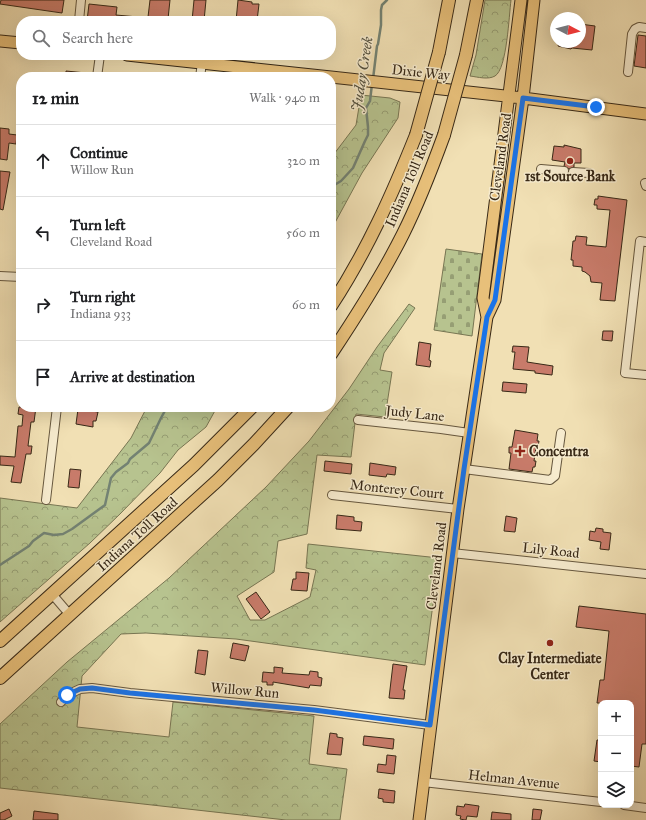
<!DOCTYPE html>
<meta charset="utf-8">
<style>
:root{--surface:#fff;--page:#f2f2f2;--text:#202124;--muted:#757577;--line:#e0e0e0}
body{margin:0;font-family:"IM FELL Great Primer",serif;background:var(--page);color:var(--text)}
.controls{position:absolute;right:12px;bottom:12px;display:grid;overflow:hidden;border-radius:8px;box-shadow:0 4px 16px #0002}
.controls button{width:36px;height:36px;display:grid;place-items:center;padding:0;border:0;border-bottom:1px solid var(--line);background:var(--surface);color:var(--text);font:20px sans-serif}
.compass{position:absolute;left:550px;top:12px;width:36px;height:36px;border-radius:50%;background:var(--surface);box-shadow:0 4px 16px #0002;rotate:97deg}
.stop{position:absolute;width:12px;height:12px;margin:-9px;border:3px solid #1a73e8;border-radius:50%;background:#fff}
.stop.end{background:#1a73e8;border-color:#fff;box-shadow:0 1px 4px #0008}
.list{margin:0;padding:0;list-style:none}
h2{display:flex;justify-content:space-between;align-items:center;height:52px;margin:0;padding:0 16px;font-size:17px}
h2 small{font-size:13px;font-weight:400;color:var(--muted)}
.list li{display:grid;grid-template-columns:26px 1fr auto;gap:12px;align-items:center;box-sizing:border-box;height:72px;padding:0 16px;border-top:1px solid var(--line)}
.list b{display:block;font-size:15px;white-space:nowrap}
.list p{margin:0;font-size:13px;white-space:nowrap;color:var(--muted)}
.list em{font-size:13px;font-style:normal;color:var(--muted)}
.icon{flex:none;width:22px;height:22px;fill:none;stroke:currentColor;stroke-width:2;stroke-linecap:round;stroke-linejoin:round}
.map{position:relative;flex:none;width:646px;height:820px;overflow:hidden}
.search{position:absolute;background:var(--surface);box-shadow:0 4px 16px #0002;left:16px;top:16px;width:320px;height:44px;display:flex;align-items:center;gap:10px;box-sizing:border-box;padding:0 14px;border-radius:16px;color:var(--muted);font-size:15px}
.panel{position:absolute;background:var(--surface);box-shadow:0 4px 16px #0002;left:16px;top:72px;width:320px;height:340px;border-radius:16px}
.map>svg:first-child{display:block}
.forest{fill:url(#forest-crowns);stroke:#787653}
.cemetery{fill:url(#cemetery-stones);stroke:#787653}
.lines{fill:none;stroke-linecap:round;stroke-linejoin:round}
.stream{stroke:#738273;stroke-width:2.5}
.building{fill:#c87b6a;stroke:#382917}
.minor-casing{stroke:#66573e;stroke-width:10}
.major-casing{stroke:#382917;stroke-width:13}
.highway-casing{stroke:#382917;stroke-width:14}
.minor{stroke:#f6ebce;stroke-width:8}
.major{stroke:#e8c07a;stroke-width:11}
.highway{stroke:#e8c07a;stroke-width:12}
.highway-bridge-casing{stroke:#382917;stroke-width:14;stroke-linecap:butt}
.highway-bridge{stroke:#e8c07a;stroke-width:12}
.route{stroke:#1a73e8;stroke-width:5}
.poi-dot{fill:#8f2418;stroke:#f6ebce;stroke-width:1.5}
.labels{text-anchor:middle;stroke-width:3;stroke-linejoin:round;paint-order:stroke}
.street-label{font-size:14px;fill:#382917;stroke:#f6ebce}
.poi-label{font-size:14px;font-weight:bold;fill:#382917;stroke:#f6ebce}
.water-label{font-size:15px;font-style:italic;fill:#514e3d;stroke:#f6ebce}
</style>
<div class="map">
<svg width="646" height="820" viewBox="0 0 646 820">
<defs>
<pattern id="forest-crowns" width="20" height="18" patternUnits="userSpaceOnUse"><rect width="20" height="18" fill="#b7c38f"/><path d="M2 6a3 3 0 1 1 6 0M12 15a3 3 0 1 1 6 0" fill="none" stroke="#969e74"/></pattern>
<pattern id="cemetery-stones" width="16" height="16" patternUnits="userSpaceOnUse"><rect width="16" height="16" fill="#b7c38f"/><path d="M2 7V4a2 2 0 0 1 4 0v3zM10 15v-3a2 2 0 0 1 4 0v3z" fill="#969e74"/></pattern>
</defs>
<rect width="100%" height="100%" fill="#f1e0b4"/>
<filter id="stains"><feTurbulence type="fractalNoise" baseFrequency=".005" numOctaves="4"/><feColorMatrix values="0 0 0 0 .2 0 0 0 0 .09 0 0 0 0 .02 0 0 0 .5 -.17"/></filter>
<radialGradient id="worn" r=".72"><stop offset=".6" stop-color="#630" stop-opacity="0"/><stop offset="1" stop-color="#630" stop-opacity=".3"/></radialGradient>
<path class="forest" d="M485 0H511C509 15 507 69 495 76 488 80 478 77 470 76L476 55Z
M361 95 390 98 400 102 398 118 362 173 331 230V158L356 125Z
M409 304 415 308 384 353 380 370 392 372 385 417 356 414 351 457 317 455 307 534 278 541 274 572 237 596 250 620H265L310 597 316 570 306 568 308 544 439 558 425 665 236 639 146 633 121 634 82 676 77 727 169 737 173 702 314 716 309 764 347 769 340 820H286L0 788V724L67 662 169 578 266 487 309 441 349 389 377 347Z
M147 407H217L206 427 178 450 160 473 120 514 90 543 0 622V498L77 508 131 438Z"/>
<path class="cemetery" d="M446 249 482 254 472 336 434 330Z"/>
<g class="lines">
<path class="stream" d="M373 79 377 46 378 44 381 25V10L382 5 387 0
M331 187 341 181 353 168 365 141 368 135V127L366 108 370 101 372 84
M0 565 29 546 33 541 44 533 54 535 63 534 72 529 105 505 111 478 116 472 128 463 130 459 149 443 161 418 167 407"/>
</g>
<path class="building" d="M1 0H64L62 13 0 4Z
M150 0H170L168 19 163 18V21H151L152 17H148Z
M194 0H206L204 21H192Z
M238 0 252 2V4H259L257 21H236Z
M89 4 117 7 116 15 138 17 137 21H87Z
M580 24 595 26 592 50 572 48 571 49 558 46 559 42H580Z
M638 35 646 36V68L634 66Z
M66 71 86 73V77H66Z
M0 128 9 129V134L17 135 16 144 9 143 7 160 0 159Z
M564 145 581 149V163H574V167L569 169 564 166 565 162 552 160 554 146 564 147Z
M0 171 10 172 3 210 0 209Z
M598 196 627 200 615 301 600 300 602 283 591 282 590 276 585 272 582 271V267L573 266V260H571L573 241H575L576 236 587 237 586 245 606 247 610 210 597 209V205H594L595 199H598Z
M603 331H613L612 341 602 340Z
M419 342 431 344 429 360 431 361 430 367 416 365Z
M513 346 529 347 527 362 553 366 552 375 535 373V371L513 369 515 352H512Z
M503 382 527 384 526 393 502 391Z
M19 407H36L34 422H31L28 446H32L31 454H26L21 483 11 482 14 466 0 465V456L15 457 18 426H22L23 415 18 414Z
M78 409 98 412 96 421H93V427L76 424Z
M515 430 538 434 537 441H539L538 447H536L534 461H536L535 467H533L532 472 509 469 511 453H509V447H512Z
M325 461 352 464 351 474 324 471Z
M370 463 396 467 395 475 387 474 386 477 369 475Z
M70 469 81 470 79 488 68 487Z
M337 515 354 517V521L362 522 361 531 336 529Z
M506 516 517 518 515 532 504 531Z
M596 528 603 529V532L611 533 609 550 600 549 601 542 589 540 590 531 595 532Z
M296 572 309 573 307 591 291 590 293 579H296Z
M256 592 270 612 261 619 246 599Z
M579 606 646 614V744H642L639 767 631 766V703H597L600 680H604L609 631 576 627Z
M233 643 249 646 245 661 230 658Z
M198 650 208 651 205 675 195 673Z
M393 664 407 666 403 690H405L404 699 389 698Z
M274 667 283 668 282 673 309 675 310 671 318 672V677L322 678 321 686 310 685 309 688 273 682V685H267V682H262L263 672 274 673Z
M330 733 337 734V737L343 738 341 755 327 754Z
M364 736 394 739 393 749 363 745Z
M597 740H601V762L594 761Z
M387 755 396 756 394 774 377 772 378 764 386 765Z
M379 789 395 791 394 803 383 802V799L378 798Z
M465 804 479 806 477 817 467 816 466 820H465L460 819 461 816 456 815 457 806 464 807Z
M9 809 12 816 4 820H0V813Z
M533 809 542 810 540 820H532Z
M34 811 58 814V820H33Z
M492 812 511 814V820H491Z"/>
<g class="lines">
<defs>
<path id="minor" d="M79 21 81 0
M628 72 632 34 635 29 639 27 646 28
M97 77 100 55
M200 77 202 63
M541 169 564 171
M573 172 589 173
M645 183 646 186
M646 242 640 241 625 373 646 375
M0 276 21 277
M358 420 441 429 469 433
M464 469 550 480 555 476 561 433
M332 495 458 509
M46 500 57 407
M452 553 646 574
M52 594 70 615
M61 702 67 695 80 689 92 688 130 693 314 710 430 725
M423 782 601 802
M624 805 646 808"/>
<path id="major" d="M0 41 21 43
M127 55 331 77
M331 77 523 98 646 114
M487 317 483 298 521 0
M419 820 458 509 487 317 495 300 523 98 534 0"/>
<path id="highway" d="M439 52 449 0
M466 55 477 0
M331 306C367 251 392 195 416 135
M331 354C357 315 382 276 403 234 419 202 432 168 444 135
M0 641 194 465 252 407
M0 678 218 480 254 444 288 407"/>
</defs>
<use href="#minor" class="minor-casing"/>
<use href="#major" class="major-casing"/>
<use href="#highway" class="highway-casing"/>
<use href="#minor" class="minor"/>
<use href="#major" class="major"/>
<use href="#highway" class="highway"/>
<defs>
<path id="highway-bridge" d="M416 135 439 52
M444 135 466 55"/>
</defs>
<use href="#highway-bridge" class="highway-bridge-casing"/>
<use href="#highway-bridge" class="highway-bridge"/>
</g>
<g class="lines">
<path class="route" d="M67 695 80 689 92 688 130 693 314 710 430 725 464 469 487 317 495 300 523 98 596 107"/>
</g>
<g class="poi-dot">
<circle cx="570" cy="161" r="4"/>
<path d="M518 445h4v4h4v4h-4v4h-4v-4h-4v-4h4z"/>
<circle cx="550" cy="643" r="4"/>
</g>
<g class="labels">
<g class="street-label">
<text transform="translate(421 72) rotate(6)" y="5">Dixie Way</text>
<text transform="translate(500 157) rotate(-82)" y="5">Cleveland Road</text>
<text transform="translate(409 179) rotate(-67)" y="5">Indiana Toll Road</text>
<text transform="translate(415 413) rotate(6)" y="5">Judy Lane</text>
<text transform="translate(397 489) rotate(6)" y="5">Monterey Court</text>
<text transform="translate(137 534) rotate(-42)" y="5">Indiana Toll Road</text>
<text transform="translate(551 550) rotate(6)" y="5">Lily Road</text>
<text transform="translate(436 566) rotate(-83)" y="5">Cleveland Road</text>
<text transform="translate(245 690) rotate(5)" y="5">Willow Run</text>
<text transform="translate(514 779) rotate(6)" y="5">Helman Avenue</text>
</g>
<g class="poi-label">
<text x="570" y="181">1st Source Bank</text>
<text x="529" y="456" text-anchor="start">Concentra</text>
<text x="550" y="663">Clay Intermediate<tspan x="550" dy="16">Center</tspan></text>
</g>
<g class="water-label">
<text transform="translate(362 74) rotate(-81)" y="5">Juday Creek</text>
</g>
</g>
<rect width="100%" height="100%" filter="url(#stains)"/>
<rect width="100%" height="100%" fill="url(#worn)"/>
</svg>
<div class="controls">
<button>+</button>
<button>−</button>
<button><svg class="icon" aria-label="layers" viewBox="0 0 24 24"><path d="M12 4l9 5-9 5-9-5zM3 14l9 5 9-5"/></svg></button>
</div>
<svg class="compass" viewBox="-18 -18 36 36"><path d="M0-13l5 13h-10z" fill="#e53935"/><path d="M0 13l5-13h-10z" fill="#757577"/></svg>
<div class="stop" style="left:67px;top:695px"></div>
<div class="stop end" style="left:596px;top:107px"></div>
<div class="search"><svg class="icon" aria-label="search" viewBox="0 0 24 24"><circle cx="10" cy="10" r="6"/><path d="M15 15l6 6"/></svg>Search here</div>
<section class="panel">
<h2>12 min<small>Walk · 940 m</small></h2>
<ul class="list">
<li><svg class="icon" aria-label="ahead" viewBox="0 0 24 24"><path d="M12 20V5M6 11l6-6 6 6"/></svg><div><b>Continue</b><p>Willow Run</p></div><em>320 m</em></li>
<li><svg class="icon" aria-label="left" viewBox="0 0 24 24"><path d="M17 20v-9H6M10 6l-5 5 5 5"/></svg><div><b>Turn left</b><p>Cleveland Road</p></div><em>560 m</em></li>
<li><svg class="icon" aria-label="right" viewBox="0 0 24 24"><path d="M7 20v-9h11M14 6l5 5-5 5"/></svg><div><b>Turn right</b><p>Indiana 933</p></div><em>60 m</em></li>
<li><svg class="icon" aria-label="arrive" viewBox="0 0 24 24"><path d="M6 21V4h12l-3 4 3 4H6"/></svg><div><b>Arrive at destination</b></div></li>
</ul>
</section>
</div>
